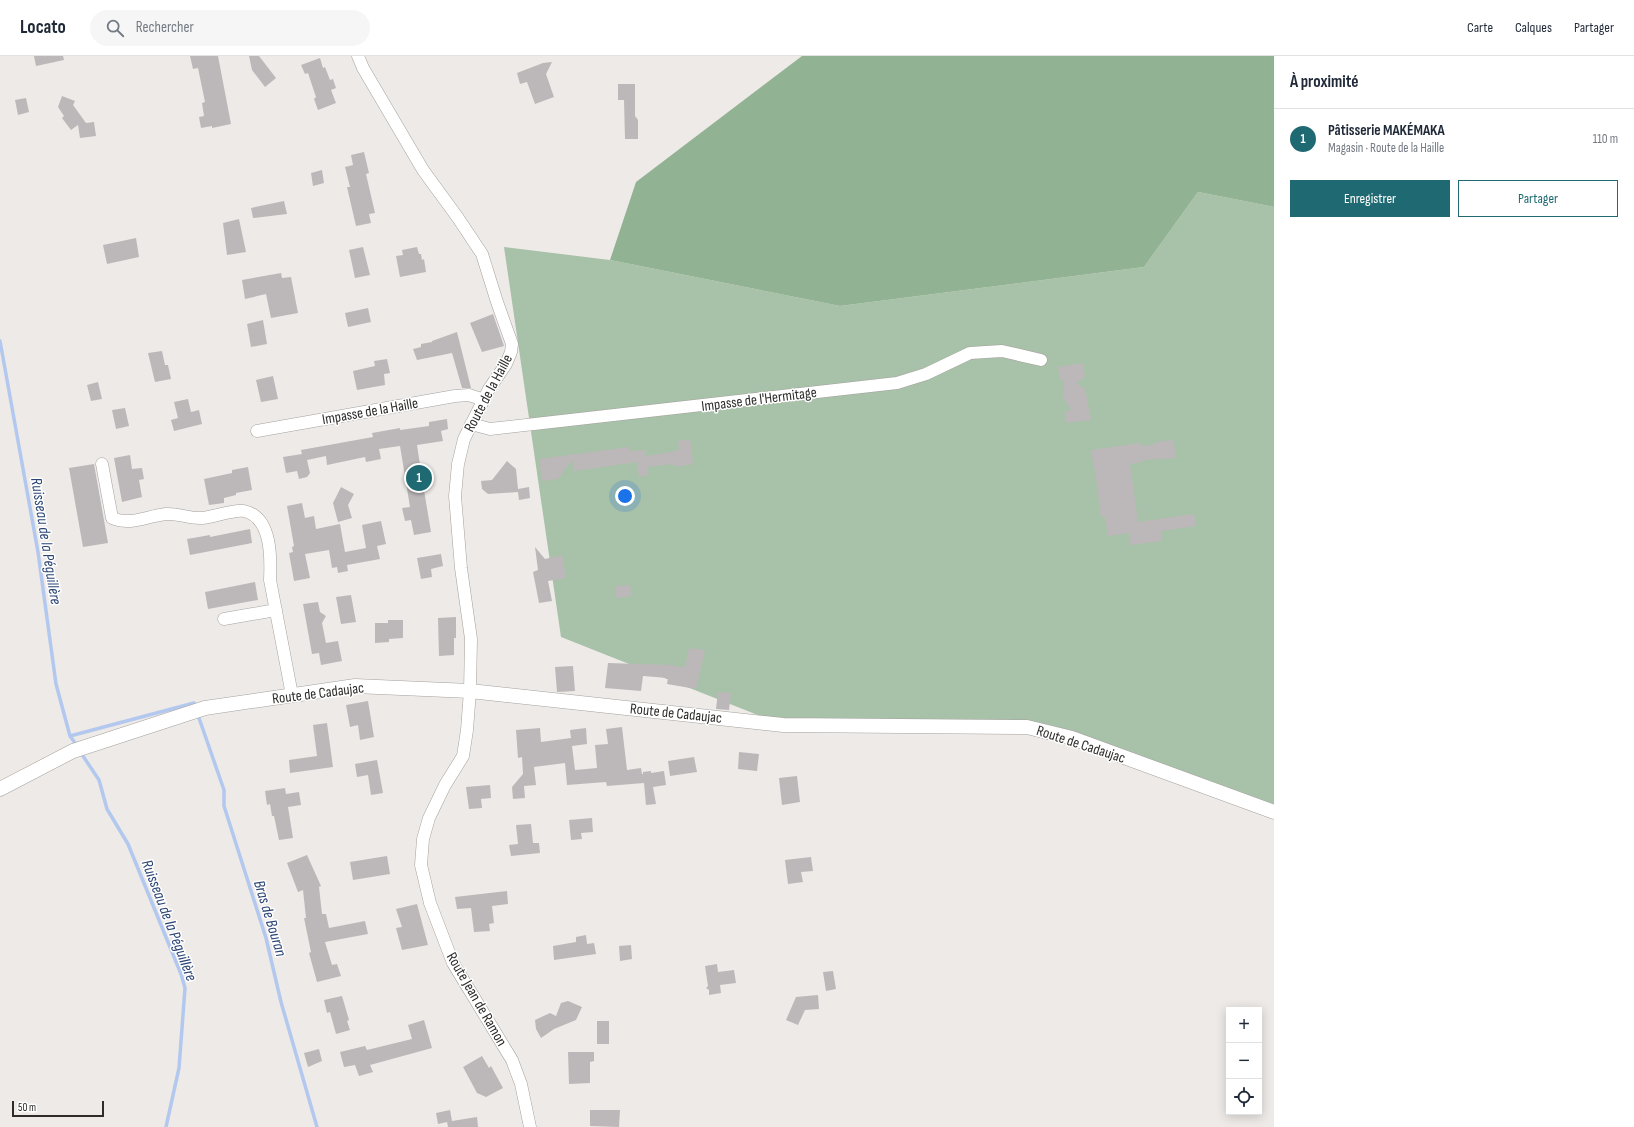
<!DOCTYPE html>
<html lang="fr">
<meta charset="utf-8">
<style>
:root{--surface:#fff;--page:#f6f6f7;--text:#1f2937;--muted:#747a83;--line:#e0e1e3;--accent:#1f6a72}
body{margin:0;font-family:"Sofia Sans Condensed",sans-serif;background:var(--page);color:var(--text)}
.controls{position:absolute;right:12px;bottom:12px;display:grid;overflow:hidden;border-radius:0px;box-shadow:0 2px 10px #0003}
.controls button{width:36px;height:36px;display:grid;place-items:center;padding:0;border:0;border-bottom:1px solid var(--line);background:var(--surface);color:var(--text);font:20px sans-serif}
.scale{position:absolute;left:12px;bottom:10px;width:92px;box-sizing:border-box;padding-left:4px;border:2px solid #2d2c2b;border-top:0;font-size:11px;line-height:14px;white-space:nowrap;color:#2d2c2b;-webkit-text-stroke:3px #fff;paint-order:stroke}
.you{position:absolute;left:625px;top:440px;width:14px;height:14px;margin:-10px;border:3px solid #fff;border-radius:50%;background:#1a73e8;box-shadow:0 0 0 6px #1a73e833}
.badge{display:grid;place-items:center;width:26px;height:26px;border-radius:50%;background:var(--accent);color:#fff;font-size:13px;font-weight:700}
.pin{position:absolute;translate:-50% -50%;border:2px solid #fff;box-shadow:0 1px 4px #0006}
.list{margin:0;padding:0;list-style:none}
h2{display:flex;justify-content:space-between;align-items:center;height:52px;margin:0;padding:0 16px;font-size:17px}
h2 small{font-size:13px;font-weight:400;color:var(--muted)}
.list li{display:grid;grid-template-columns:26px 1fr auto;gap:12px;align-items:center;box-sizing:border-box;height:60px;padding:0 16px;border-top:1px solid var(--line)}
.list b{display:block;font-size:15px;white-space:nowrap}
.list p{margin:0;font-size:13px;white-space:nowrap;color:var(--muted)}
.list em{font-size:13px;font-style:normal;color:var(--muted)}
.actions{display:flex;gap:8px;padding:12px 16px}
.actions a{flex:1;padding:9px 0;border:1px solid var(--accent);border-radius:0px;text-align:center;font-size:14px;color:var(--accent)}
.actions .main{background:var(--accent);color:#fff}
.icon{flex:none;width:22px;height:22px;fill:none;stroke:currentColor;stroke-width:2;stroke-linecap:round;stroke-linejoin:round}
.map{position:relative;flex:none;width:1274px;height:1071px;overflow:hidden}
header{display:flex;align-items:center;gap:24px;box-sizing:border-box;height:56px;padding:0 20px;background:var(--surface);border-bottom:1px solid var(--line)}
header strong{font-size:19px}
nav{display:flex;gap:22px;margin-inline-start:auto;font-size:14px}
.search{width:280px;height:36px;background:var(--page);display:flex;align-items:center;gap:10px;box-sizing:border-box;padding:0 14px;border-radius:22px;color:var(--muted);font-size:15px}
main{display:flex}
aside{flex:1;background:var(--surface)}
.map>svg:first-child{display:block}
.green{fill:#a8c1a9}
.forest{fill:#92b393}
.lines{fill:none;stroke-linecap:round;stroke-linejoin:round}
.stream{stroke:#b3c8ee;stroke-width:3.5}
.building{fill:#bcb8ba}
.minor-casing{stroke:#a4a19e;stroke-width:13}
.tertiary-casing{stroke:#a4a19e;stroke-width:15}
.minor{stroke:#fff;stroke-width:12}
.tertiary{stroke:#fff;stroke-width:14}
.labels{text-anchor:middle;stroke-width:3;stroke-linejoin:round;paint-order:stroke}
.street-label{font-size:15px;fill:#2d2c2b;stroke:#fff}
.water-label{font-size:16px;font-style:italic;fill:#2b4575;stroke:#fff}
</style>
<header>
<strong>Locato</strong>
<div class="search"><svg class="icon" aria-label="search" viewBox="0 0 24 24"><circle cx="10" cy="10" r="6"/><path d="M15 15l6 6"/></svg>Rechercher</div>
<nav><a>Carte</a><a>Calques</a><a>Partager</a></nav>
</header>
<main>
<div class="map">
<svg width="1274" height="1071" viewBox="0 0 1274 1071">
<rect width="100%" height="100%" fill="#eeeae7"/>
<path class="green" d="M1198 136 1274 151V756L1027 671 783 669 561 581 504 191 610 204 840 250 1144 211Z"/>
<path class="forest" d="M802 0H1274V151L1198 136 1144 211 840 250 610 204 636 126Z"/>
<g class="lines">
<path class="stream" d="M0 285 38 496 56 628 70 680 75 687
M199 662 224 734V750L266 882 281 946 317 1071
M70 680 194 647
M83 700 99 724 107 753 128 788 181 918 185 932 179 1012 166 1071"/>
</g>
<path class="building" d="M34 0H63L64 4 36 10Z
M190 0H218L231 68 212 72V70L201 72 199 61 204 60 202 47 205 46 198 12 193 13Z
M249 0H259L276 22 265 31 252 14Z
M320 2 323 12 325 11 330 24 333 23 336 32 331 34 336 47 318 54 314 43 316 41 308 17 305 18 301 9Z
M552 6 546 18 554 41 535 48 527 26 520 28 517 17 543 7Z
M618 28H635V60L638 64V83H625L624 44H618Z
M62 40 75 45 73 49 86 67 94 66 96 80 80 82 78 69 71 74 62 62 64 60 58 51Z
M26 42 29 56 18 59 15 44Z
M364 96 369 117 366 118 375 157 369 158 371 167 356 170 347 131H350L345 111 353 109 351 99Z
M322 114 324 127 313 130 311 117Z
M284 145 287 158 253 162 251 152Z
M239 163 246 196 227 199 223 167Z
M136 182 139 201 107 208 103 189Z
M363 191 370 219 355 222 349 194Z
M417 191 419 198H421L422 204 424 203 426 216 400 221 396 200 403 199 402 194Z
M281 217 282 222 291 221 298 257 271 262 266 238 245 243 242 224Z
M368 252 371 266 348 271 345 257Z
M493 258 504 290 482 296 470 267Z
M263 264 267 288 251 291 247 268Z
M457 276 471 332H462L452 297 417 304 413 293 421 291V288L432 286V285Z
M162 295 165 309H168L171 323 155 326 148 297Z
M387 303 390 317 384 318 385 329 357 334 353 315 375 310 374 305Z
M1083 307 1085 321 1076 327 1085 333 1091 364 1066 367 1065 357 1071 353 1063 342 1064 326 1060 322 1058 311Z
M273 320 278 343 261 346 256 324Z
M98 326 102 343 91 345 87 329Z
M188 343 191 356 199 354 202 368 174 375 171 364 178 362 174 346Z
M125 352 129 370 116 373 112 354Z
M447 363 448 373 441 375 443 385 417 389 422 422H425L427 434H424L431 476 414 479 411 464 405 465 402 452 410 451 400 390 379 393 381 403 366 406 365 401 327 409 326 400 307 404 310 417 307 421 299 423 297 415 286 417 283 401 302 398 301 394 373 381 372 377 400 372V374L429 370V366Z
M690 383 693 408 673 411V408L647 411 648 419 639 421 637 406 574 415 572 404 558 423 542 425 539 403 629 391V395L646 394V400L671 396 679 394 678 385Z
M1173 384 1176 402 1143 404 1142 406 1130 408 1138 466 1194 458 1196 470 1161 475 1162 485 1130 489 1129 477 1108 480 1105 461 1101 462 1095 413H1094L1091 394 1140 387 1142 390 1155 388 1156 386Z
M130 399 132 413 142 412 144 423 139 424 142 441 122 446 114 402Z
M507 405 516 413 518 433 529 431 530 442 519 444 518 436 488 438 482 433 481 425 492 424Z
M94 408 108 487 83 491 69 412Z
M248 411 252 434 236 437V439L224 442V447L209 449 204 423 232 417V414Z
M341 431 354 438 348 449 352 462 338 466 333 447Z
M302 447 305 462 314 460 316 473 340 468 345 496 366 492 362 469 381 465 386 488 377 490 380 503 347 509 348 515 338 517 337 511 332 512 329 494 305 498 310 522 294 525 289 497 293 496 292 491 294 490 287 450Z
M250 473 252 487 190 499 187 483 210 479V481Z
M535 491 545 503 562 499 566 522 548 525 552 545 539 547 533 516 538 514Z
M441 498 443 510 431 513 432 521 421 523 417 502Z
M255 526 258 544 208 553 205 536Z
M630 529 631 540 616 542V530Z
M351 539 356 566 341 568 336 541Z
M318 546 320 556 326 560 322 567 326 587 338 585 342 605 321 609 319 597 312 598 303 548Z
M456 561V582H454V599L439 600 438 562Z
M388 564H403V582L389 583V586L375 587V567H388Z
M689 592 705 594 696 633 667 628 668 622 643 620 641 635 605 632 608 607 670 609 685 611Z
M573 610 575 635 557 636 555 611Z
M718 636 731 637 729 654 716 653Z
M368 645 374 681 360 684 358 669 350 671 346 649Z
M327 667 333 711 290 717 289 704 317 700 313 669Z
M622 671 627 714 641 712 642 718H643V716L651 715V717L664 715 666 729 653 731 656 748 646 749 644 727 607 730 606 726 567 729 565 707 534 711 536 729 524 730 525 742 513 743 512 731 523 718 522 701 518 702 516 674 540 672 541 686 571 682 570 674 586 672 587 688 572 690 575 714 597 712 595 689 608 688 606 673Z
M739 696 759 698 757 715 738 713Z
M694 701 697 716 670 720 668 705Z
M377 704 383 737 371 739 368 719 357 721 355 708Z
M797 720 800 746 782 749 779 722Z
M490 729 491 742 481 743 482 752 469 753 466 731Z
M285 732 286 738 299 736 301 749 288 751 293 782 279 784 274 760H272L270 748 267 749 265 735Z
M592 762 593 776 581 777 582 783 571 784 569 764Z
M531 768 533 787H539L540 797 511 800 509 789 518 788 516 769Z
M307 799 321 830 319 831 322 858H326L329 872 365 865 368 878 325 886 332 909 337 908 341 920 317 926 309 897 311 896 304 862H306L303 834 298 836 287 807Z
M387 800 390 818 353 824 350 806Z
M811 801 813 815 801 816 803 826 788 828 785 804Z
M507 835 508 848 492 850 494 867 489 868 490 875 474 876 471 852 457 853 455 841Z
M417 848 428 889 402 894 396 872 402 871 396 853Z
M586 879 587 888 594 887 596 898 554 904 553 890 576 886V881Z
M631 889 632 903 620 905 619 890Z
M717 908 718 916 734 914 736 927 720 929 721 937 709 939V934L706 932 708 930 705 910Z
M833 915 836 933 826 935 823 916Z
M818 939 819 953 805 954 798 969 786 964 796 941Z
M342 940 349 964 347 965 350 974 336 978 330 956 327 957 324 944Z
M568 945 582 951 576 964 554 973 541 982 536 973 535 964 550 957 556 960 561 947Z
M424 964 432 992 370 1009 373 1016 359 1020 355 1009 344 1011 340 996 365 990 367 994 412 983 408 969Z
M597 965H609V988H597Z
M319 993 322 1005 308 1011 304 997Z
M568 996H594V1005L590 1006V1027L569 1028Z
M482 1000 489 1012 491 1010 503 1032 486 1041 477 1037 463 1011Z
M450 1054 452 1065 477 1061 478 1071H448L447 1066 438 1068 436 1057Z
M590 1054H620L619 1071 590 1070Z"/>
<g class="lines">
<defs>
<path id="minor" d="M358 0 363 12 423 114 458 162 482 198 497 246 512 288 511 296 506 308 489 333 464 383 458 408 455 440 461 512 471 583 470 635 467 674 463 700 445 729 429 762 423 783 421 809 430 847 453 907 512 1004 521 1028 530 1071
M471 368 490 373 897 327 926 318 970 297 1002 295 1041 304
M257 375 455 340 469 339 484 344
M102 408 112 462C131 470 147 460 166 458 178 457 190 463 202 462 213 461 236 453 244 455 272 461 271 502 270 524L292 639
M224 563 276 554"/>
<path id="tertiary" d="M0 733 73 695 205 652 355 630 470 635 783 669 1027 671 1072 682 1274 756"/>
</defs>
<use href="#minor" class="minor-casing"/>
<use href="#tertiary" class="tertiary-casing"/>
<use href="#minor" class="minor"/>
<use href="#tertiary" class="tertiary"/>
</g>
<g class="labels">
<g class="street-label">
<text transform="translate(488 337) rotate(-62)" y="5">Route de la Haille</text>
<text transform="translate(759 343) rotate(-7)" y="5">Impasse de l'Hermitage</text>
<text transform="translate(370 355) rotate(-10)" y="5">Impasse de la Haille</text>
<text transform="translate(318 637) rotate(-7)" y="5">Route de Cadaujac</text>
<text transform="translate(676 657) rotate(6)" y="5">Route de Cadaujac</text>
<text transform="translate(1081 688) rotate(18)" y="5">Route de Cadaujac</text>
<text transform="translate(477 943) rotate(60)" y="5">Route Jean de Ramon</text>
</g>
<g class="water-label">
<text transform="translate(47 485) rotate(81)" y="6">Ruisseau de la Péguillère</text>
<text transform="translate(271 862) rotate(73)" y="6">Bras de Bouran</text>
<text transform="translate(170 864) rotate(69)" y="6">Ruisseau de la Péguillère</text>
</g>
</g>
</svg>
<div class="controls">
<button>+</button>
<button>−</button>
<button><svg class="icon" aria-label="locate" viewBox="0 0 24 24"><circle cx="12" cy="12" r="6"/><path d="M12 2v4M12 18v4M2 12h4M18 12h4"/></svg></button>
</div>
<div class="scale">50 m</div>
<div class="you"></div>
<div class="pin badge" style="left:419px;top:422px">1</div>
</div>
<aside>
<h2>À proximité<small></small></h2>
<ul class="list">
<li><span class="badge">1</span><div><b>Pâtisserie MAKÉMAKA</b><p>Magasin · Route de la Haille</p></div><em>110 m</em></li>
</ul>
<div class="actions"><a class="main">Enregistrer</a><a>Partager</a></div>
</aside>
</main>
